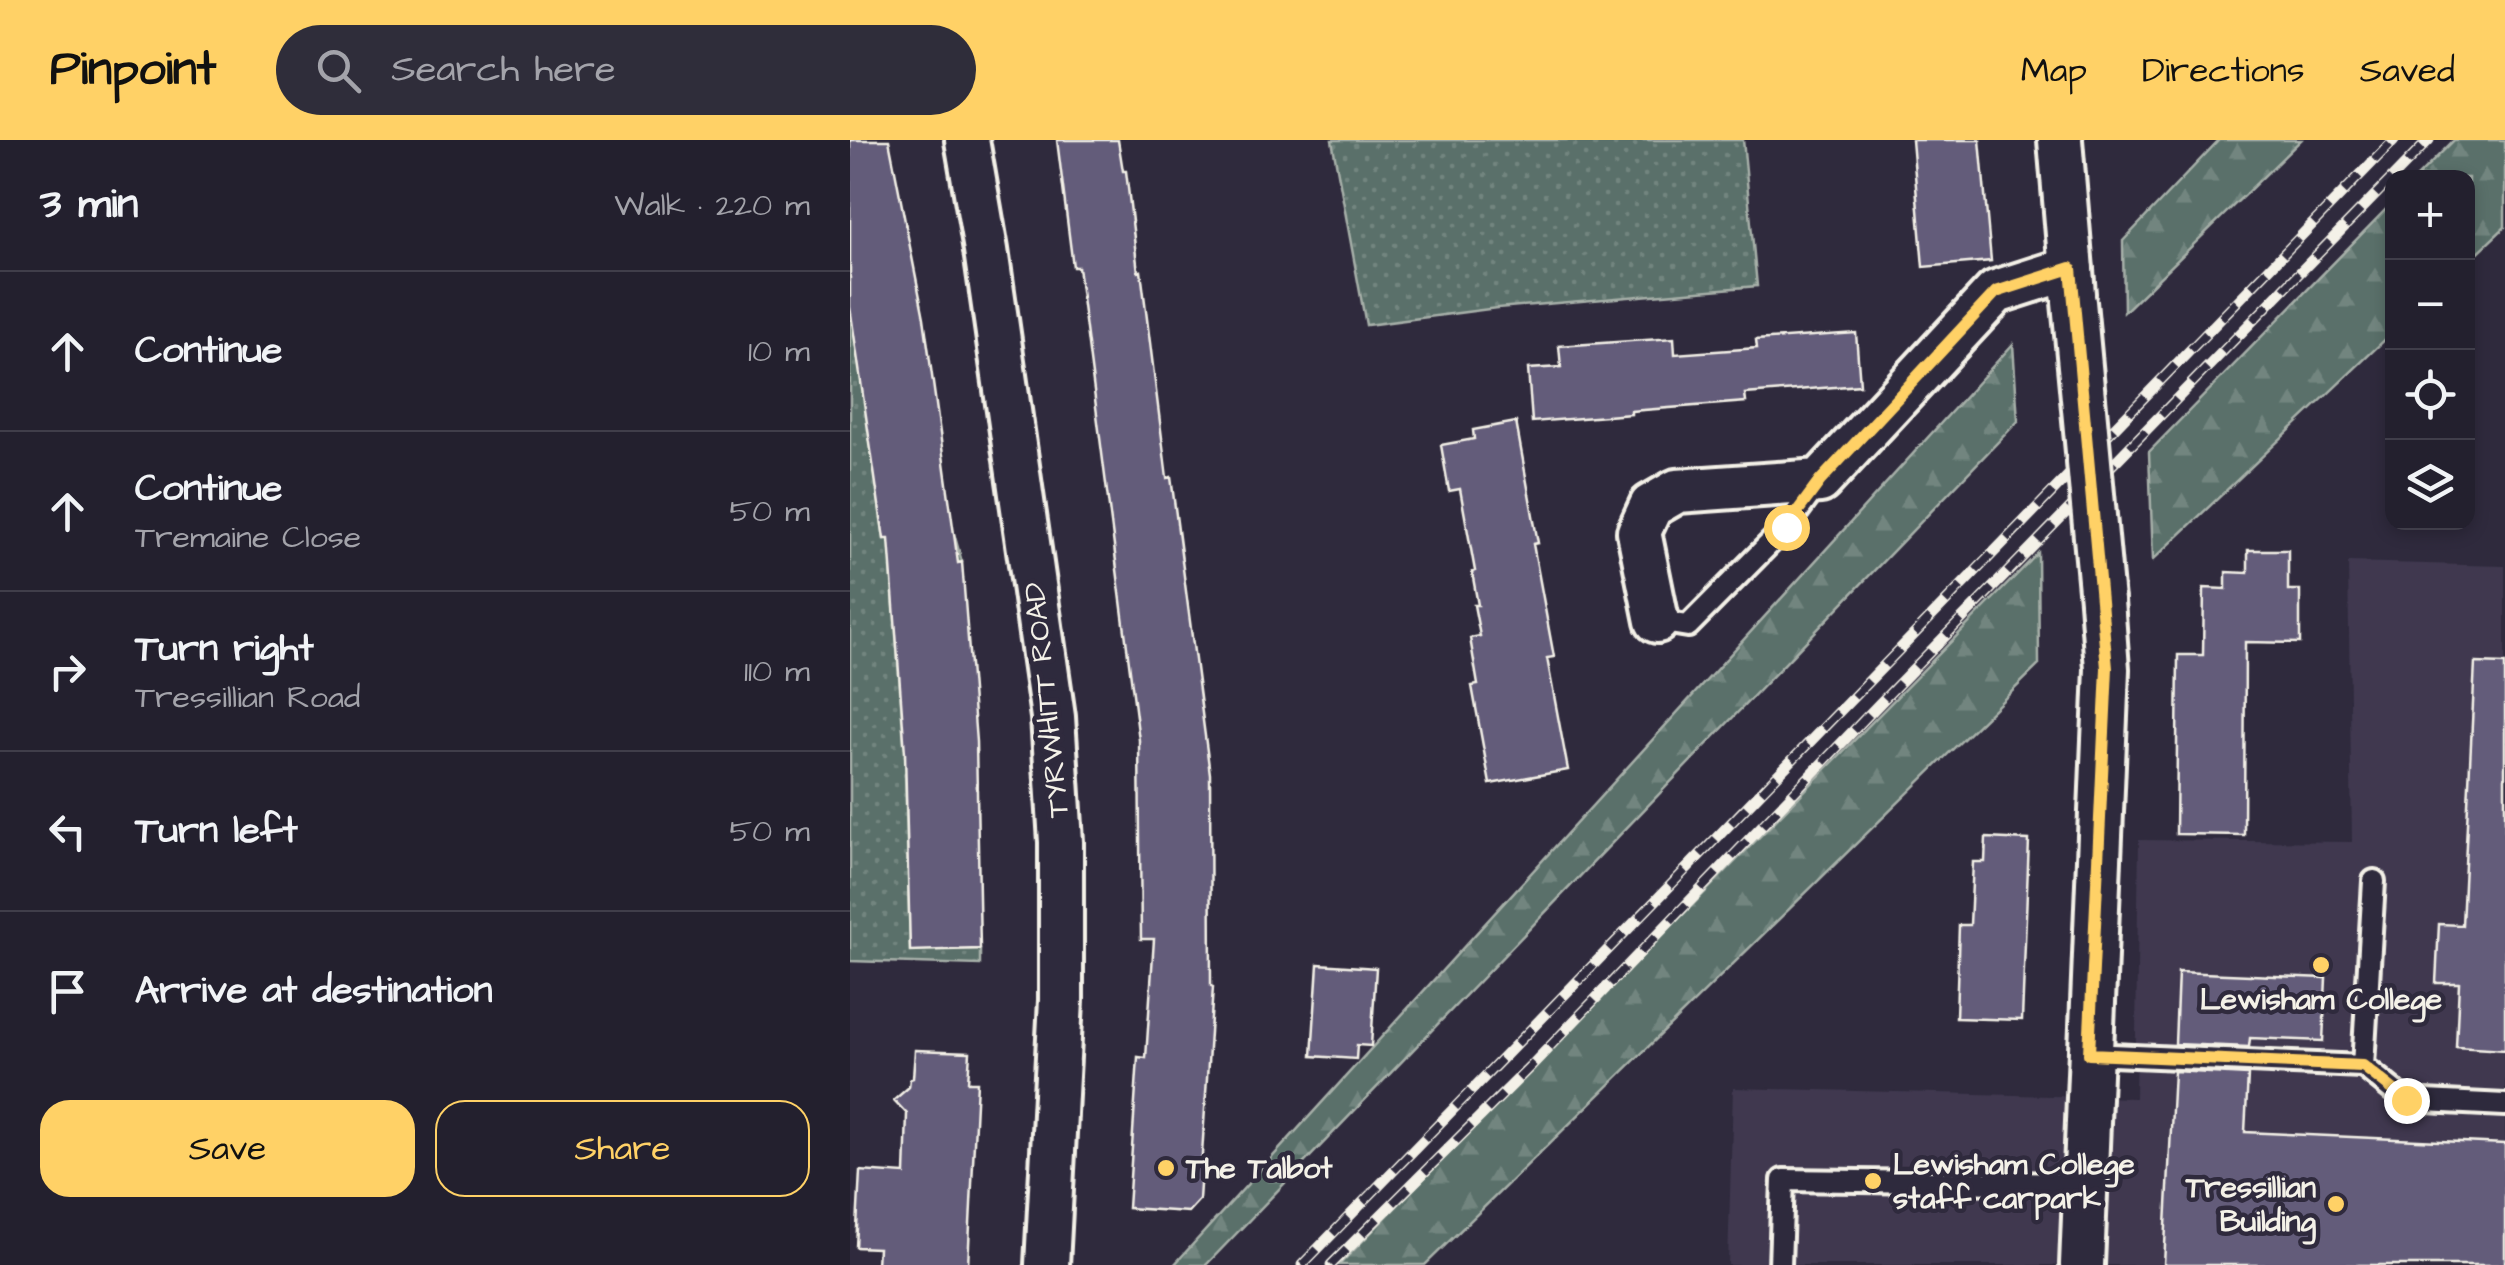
<!DOCTYPE html>
<meta charset="utf-8">
<style>
:root{--surface:#23202e;--page:#2f2d3a;--text:#f1f3f6;--muted:#a3a3aa;--line:#403e4a;--accent:#ffd166}
body{margin:0;font-family:"Architects Daughter",sans-serif;background:var(--page);color:var(--text)}
.controls{position:absolute;right:30px;top:30px;display:grid;overflow:hidden;border-radius:20px;box-shadow:0 5px 15px #0003}
.controls button{width:90px;height:90px;display:grid;place-items:center;padding:0;border:0;border-bottom:2px solid var(--line);background:var(--surface);color:var(--text);font:50px sans-serif}
.stop{position:absolute;width:30px;height:30px;margin:-22px;border:8px solid #ffd166;border-radius:50%;background:#fff}
.stop.end{background:#ffd166;border-color:#fff;box-shadow:0 2px 10px #0008}
.list{margin:0;padding:0;list-style:none}
h2{display:flex;justify-content:space-between;align-items:center;height:130px;margin:0;padding:0 40px;font-size:42px}
h2 small{font-size:32px;font-weight:400;color:var(--muted)}
.list li{display:grid;grid-template-columns:65px 1fr auto;gap:30px;align-items:center;box-sizing:border-box;height:160px;padding:0 40px;border-top:2px solid var(--line)}
.list b{display:block;font-size:38px;white-space:nowrap}
.list p{margin:0;font-size:32px;white-space:nowrap;color:var(--muted)}
.list em{font-size:32px;font-style:normal;color:var(--muted)}
.actions{display:flex;gap:20px;padding:30px 40px}
.actions a{flex:1;padding:22px 0;border:2px solid var(--accent);border-radius:30px;text-align:center;font-size:35px;color:var(--accent)}
.actions .main{background:var(--accent);color:#111}
.icon{flex:none;width:55px;height:55px;fill:none;stroke:currentColor;stroke-width:2;stroke-linecap:round;stroke-linejoin:round}
.map{position:relative;flex:none;width:1655px;height:1125px;overflow:hidden}
header{display:flex;align-items:center;gap:60px;box-sizing:border-box;height:140px;padding:0 50px;background:var(--accent);color:#111}
header strong{font-size:48px}
nav{display:flex;gap:55px;margin-inline-start:auto;font-size:35px}
.search{width:700px;height:90px;background:var(--page);display:flex;align-items:center;gap:25px;box-sizing:border-box;padding:0 35px;border-radius:55px;color:var(--muted);font-size:38px}
main{display:flex}
aside{flex:1;background:var(--surface)}
.map>svg:first-child{display:block}
.built{fill:#3f394f}
.forest{fill:url(#forest-firs);stroke:#a7b0a9;stroke-width:2.5}
.garden{fill:url(#garden-dots);stroke:#a7b0a9;stroke-width:2.5}
.building{fill:#635c7a;stroke:#f4f1e8;stroke-width:2.5}
.lines{fill:none;stroke-linecap:round;stroke-linejoin:round}
.service-casing{stroke:#f4f1e8;stroke-width:28}
.minor-casing{stroke:#f4f1e8;stroke-width:50}
.service{stroke:#2f2a3d;stroke-width:20}
.minor{stroke:#2f2a3d;stroke-width:42}
.rail-casing{stroke:#f4f1e8;stroke-width:11}
.rail{stroke:#2f2a3d;stroke-width:8;stroke-dasharray:22;stroke-linecap:butt}
.minor-bridge-casing{stroke:#f4f1e8;stroke-width:50;stroke-linecap:butt}
.minor-bridge{stroke:#2f2a3d;stroke-width:42}
.route{stroke:#ffd166;stroke-width:12}
.poi-dot{fill:#ffd166;stroke:#2f2a3d;stroke-width:4}
.labels{text-anchor:middle;stroke-width:9;stroke-linejoin:round;paint-order:stroke}
.street-label{font-size:30px;fill:#f4f1e8;stroke:#2f2a3d}
.poi-label{font-size:30px;font-weight:bold;fill:#f4f1e8;stroke:#2f2a3d;text-anchor:start}
</style>
<header>
<strong>Pinpoint</strong>
<div class="search"><svg class="icon" aria-label="search" viewBox="0 0 24 24"><circle cx="10" cy="10" r="6"/><path d="M15 15l6 6"/></svg>Search here</div>
<nav><a>Map</a><a>Directions</a><a>Saved</a></nav>
</header>
<main>
<aside>
<h2>3 min<small>Walk · 220 m</small></h2>
<ul class="list">
<li><svg class="icon" aria-label="ahead" viewBox="0 0 24 24"><path d="M12 20V5M6 11l6-6 6 6"/></svg><div><b>Continue</b></div><em>10 m</em></li>
<li><svg class="icon" aria-label="ahead" viewBox="0 0 24 24"><path d="M12 20V5M6 11l6-6 6 6"/></svg><div><b>Continue</b><p>Tremaine Close</p></div><em>50 m</em></li>
<li><svg class="icon" aria-label="right" viewBox="0 0 24 24"><path d="M7 20v-9h11M14 6l5 5-5 5"/></svg><div><b>Turn right</b><p>Tressillian Road</p></div><em>110 m</em></li>
<li><svg class="icon" aria-label="left" viewBox="0 0 24 24"><path d="M17 20v-9H6M10 6l-5 5 5 5"/></svg><div><b>Turn left</b></div><em>50 m</em></li>
<li><svg class="icon" aria-label="arrive" viewBox="0 0 24 24"><path d="M6 21V4h12l-3 4 3 4H6"/></svg><div><b>Arrive at destination</b></div></li>
</ul>
<div class="actions"><a class="main">Save</a><a>Share</a></div>
</aside>
<div class="map">
<svg width="1655" height="1125" viewBox="0 0 1655 1125">
<defs>
<pattern id="forest-firs" width="22" height="20" patternUnits="userSpaceOnUse" patternTransform="scale(2.5)"><rect width="22" height="20" fill="#5a706a"/><path d="M5 1l3.5 6h-7zM16 11l3.5 6h-7z" fill="#72857f"/></pattern>
<pattern id="garden-dots" width="8" height="8" patternUnits="userSpaceOnUse" patternTransform="scale(2.5)"><rect width="8" height="8" fill="#5a706a"/><path d="M2 2h.1M6 6h.1" fill="none" stroke="#72857f" stroke-width="1.8" stroke-linecap="round"/></pattern>
</defs>
<rect width="100%" height="100%" fill="#2f2a3d"/>
<filter id="ink" filterUnits="userSpaceOnUse"><feTurbulence type="fractalNoise" baseFrequency=".01" numOctaves="2"/><feDisplacementMap in="SourceGraphic" scale="20" xChannelSelector="R" yChannelSelector="G"/><feConvolveMatrix kernelMatrix="1 2 1 2 8 2 1 2 1" color-interpolation-filters="sRGB"/></filter>
<g filter="url(#ink)">
<path class="built" d="M1498 422 1655 426V1125H878L883 948 1285 958 1289 700 1502 702Z"/>
<path class="forest" d="M1369 0H1451L1274 172 1273 101Z
M1604 0H1655V87L1618 122V38L1567 37Z
M1542 63V193L1303 420 1299 312Z
M1163 204 1168 281 356 1125H324Z
M1188 413 1189 525 575 1125H489Z"/>
<path class="garden" d="M482 0H893L907 146 647 168 516 185Z
M70 158 79 215 10 226 34 399 103 390 112 422 41 428 54 603 126 631 55 633 60 810 130 809V825L0 821V167L2 172Z"/>
<path class="building" d="M0 0H39L74 178 108 423 112 422 126 602 130 809 60 811 55 613 39 399H34L0 167Z
M207 0H268L273 31H276L288 132 291 131 317 338 321 337 360 634 361 846 363 847 349 1060 338 1072 278 1068 288 917 296 918 304 799H291L289 600 228 127H223Z
M1062 0H1130L1141 121 1073 127Z
M1006 193 1010 245 895 254 896 262 781 271V274L682 282 678 229 711 227 709 206 824 198 825 214 907 208 906 200Z
M666 282 688 403 683 404 704 517 697 518 718 630 640 644 622 546 628 545 620 498 630 496 624 465H628L622 432 625 431 610 349 599 351 591 305 624 299 623 290Z
M1398 410H1438V450H1450V503L1395 502 1394 695 1326 694 1328 515H1353L1354 448 1376 449V432L1398 433Z
M1625 523 1655 524V910L1606 907 1609 843H1586L1589 784 1612 785Z
M1136 698 1179 700 1172 880 1106 878 1109 785H1120L1123 722H1135Z
M468 824 526 828 521 906 507 905 506 919 462 916Z
M1328 832 1476 838 1473 901 1400 898 1399 907 1325 904Z
M65 910 120 912 118 942H127L118 1125H27L28 1108 6 1107 10 1031 55 1034 57 974 44 960 59 947 60 939 63 938Z
M1324 931 1398 935 1395 992 1655 1004V1125H1314Z"/>
<g class="lines">
<defs>
<path id="service" d="M807 481 838 486 936 387 970 341
M1239 914 1513 926 1555 960 1655 965
M1513 926 1524 741
M930 1125 933 1040 1235 1044"/>
<path id="minor" d="M117 0 136 110 203 577 211 702V860L197 1125
M1210 0 1223 154
M807 481 789 392 801 366 827 351 970 341 1146 152 1221 128
M1232 1125 1257 529 1252 461"/>
</defs>
<use href="#service" class="service-casing"/>
<use href="#minor" class="minor-casing"/>
<use href="#service" class="service"/>
<use href="#minor" class="minor"/>
<defs>
<path id="rail" d="M452 1125 1544 0
M481 1125 681 926 1030 563 1579 0"/>
</defs>
<use href="#rail" class="rail-casing"/>
<use href="#rail" class="rail"/>
<defs>
<path id="minor-bridge" d="M1224 162 1252 461"/>
</defs>
<use href="#minor-bridge" class="minor-bridge-casing"/>
<use href="#minor-bridge" class="minor-bridge"/>
</g>
</g>
<g class="lines" filter="url(#ink)">
<path class="route" d="M936 387 970 341 1146 152 1221 128 1257 528 1239 914 1513 926 1556 960"/>
</g>
<g class="poi-dot">
<circle cx="1471" cy="825" r="10"/>
<circle cx="316" cy="1028" r="10"/>
<circle cx="1023" cy="1041" r="10"/>
<circle cx="1486" cy="1064" r="10"/>
</g>
<g class="labels">
<g class="street-label">
<text transform="translate(196 560) rotate(-96)" y="10">TYRWHITT ROAD</text>
</g>
<g class="poi-label">
<text x="1471" y="869" text-anchor="middle">Lewisham College</text>
<text x="1043" y="1034">Lewisham College<tspan x="1043" dy="34">staff carpark</tspan></text>
<text x="336" y="1038">The Talbot</text>
<text x="1466" y="1057" text-anchor="end">Tressillian<tspan x="1466" dy="34">Building</tspan></text>
</g>
</g>
</svg>
<div class="controls">
<button>+</button>
<button>−</button>
<button><svg class="icon" aria-label="locate" viewBox="0 0 24 24"><circle cx="12" cy="12" r="6"/><path d="M12 2v4M12 18v4M2 12h4M18 12h4"/></svg></button>
<button><svg class="icon" aria-label="layers" viewBox="0 0 24 24"><path d="M12 4l9 5-9 5-9-5zM3 14l9 5 9-5"/></svg></button>
</div>
<div class="stop" style="left:936px;top:387px"></div>
<div class="stop end" style="left:1556px;top:960px"></div>
</div>
</main>
